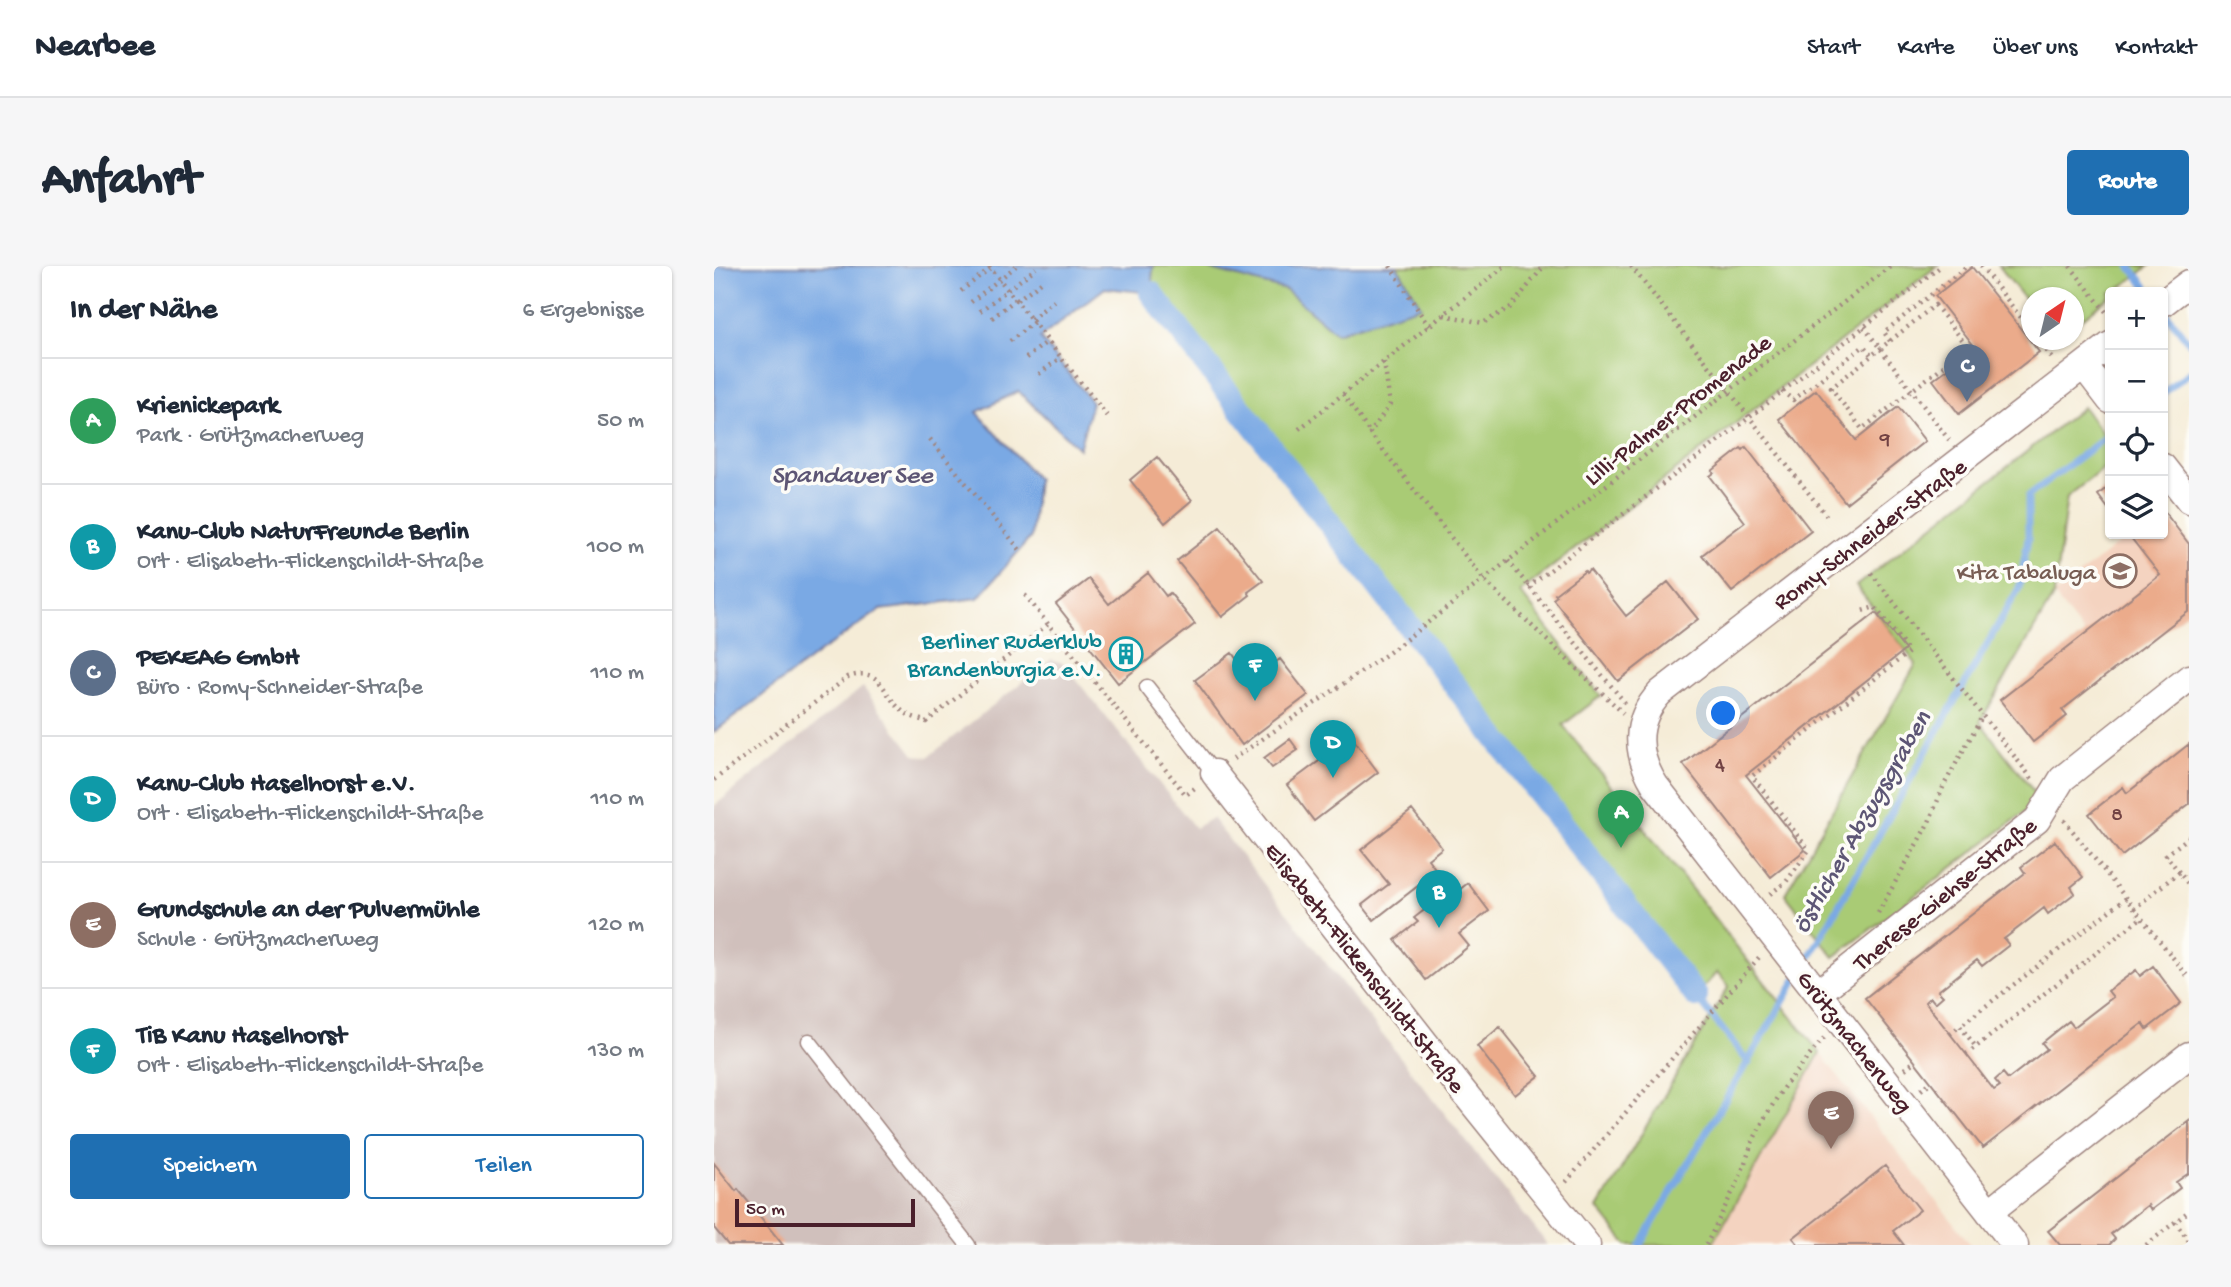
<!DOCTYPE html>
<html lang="de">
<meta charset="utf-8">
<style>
:root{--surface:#fff;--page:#f6f6f7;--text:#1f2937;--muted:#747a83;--line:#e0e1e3;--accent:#1f6fb2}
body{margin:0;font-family:"Gochi Hand",sans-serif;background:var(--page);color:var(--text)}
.controls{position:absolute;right:21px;top:21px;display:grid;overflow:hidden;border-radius:7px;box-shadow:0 2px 5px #0004}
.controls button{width:63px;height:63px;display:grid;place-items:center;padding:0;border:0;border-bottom:2px solid var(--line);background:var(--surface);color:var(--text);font:35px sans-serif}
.compass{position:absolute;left:1307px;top:21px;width:63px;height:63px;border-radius:50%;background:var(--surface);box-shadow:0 2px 5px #0004;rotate:35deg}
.scale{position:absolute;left:21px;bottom:18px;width:180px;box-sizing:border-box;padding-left:7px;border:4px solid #4a1f2b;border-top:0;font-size:19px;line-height:24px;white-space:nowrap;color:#4a1f2b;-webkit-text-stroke:5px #fdfcf7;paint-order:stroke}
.you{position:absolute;left:1010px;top:448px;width:24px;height:24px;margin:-18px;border:5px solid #fff;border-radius:50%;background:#1a73e8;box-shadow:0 0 0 10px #1a73e833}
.badge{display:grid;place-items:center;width:46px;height:46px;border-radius:50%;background:var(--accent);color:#fff;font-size:23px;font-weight:700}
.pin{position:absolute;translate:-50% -58px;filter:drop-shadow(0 2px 4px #0008)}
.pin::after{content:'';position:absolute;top:37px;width:24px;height:21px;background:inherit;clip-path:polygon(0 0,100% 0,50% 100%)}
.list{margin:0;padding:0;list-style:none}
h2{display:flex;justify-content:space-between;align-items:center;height:91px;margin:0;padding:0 28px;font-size:30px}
h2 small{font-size:23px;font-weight:400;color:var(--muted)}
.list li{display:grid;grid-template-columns:46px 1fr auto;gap:21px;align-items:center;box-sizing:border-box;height:126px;padding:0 28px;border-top:2px solid var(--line)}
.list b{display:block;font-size:26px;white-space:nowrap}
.list p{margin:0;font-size:23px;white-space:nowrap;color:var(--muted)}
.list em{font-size:23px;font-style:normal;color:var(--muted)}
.actions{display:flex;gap:14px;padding:21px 28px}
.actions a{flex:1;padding:16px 0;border:2px solid var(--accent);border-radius:7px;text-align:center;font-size:24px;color:var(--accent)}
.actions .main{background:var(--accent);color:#fff}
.icon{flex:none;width:38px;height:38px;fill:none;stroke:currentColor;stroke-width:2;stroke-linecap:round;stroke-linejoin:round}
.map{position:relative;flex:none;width:1475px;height:979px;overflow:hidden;border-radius:7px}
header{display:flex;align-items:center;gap:42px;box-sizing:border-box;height:98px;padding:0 35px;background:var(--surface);border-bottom:2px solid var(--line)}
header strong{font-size:33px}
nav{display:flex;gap:38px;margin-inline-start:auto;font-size:24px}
.intro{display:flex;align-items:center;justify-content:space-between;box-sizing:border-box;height:168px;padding:0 42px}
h1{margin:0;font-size:49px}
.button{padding:18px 32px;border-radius:7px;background:var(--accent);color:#fff;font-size:24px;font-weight:700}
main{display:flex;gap:42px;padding:0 42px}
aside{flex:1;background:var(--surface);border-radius:7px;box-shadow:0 2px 5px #0004}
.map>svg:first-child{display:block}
.built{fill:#f4d3c0}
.industrial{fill:#d0c0bc}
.green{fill:#a9cb74;stroke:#7a7550;stroke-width:2}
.water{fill:#7aa9e4;stroke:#626488;stroke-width:2}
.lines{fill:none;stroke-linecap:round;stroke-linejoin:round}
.stream{stroke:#7aa9e4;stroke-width:7}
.canal{stroke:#7aa9e4;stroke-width:24}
.building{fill:#ebab8b}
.service-casing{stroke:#a08681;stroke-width:17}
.minor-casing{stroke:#a08681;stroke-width:29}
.path{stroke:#a08681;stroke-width:4.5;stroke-dasharray:2 5;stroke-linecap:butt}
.service{stroke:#fff;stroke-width:14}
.minor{stroke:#fff;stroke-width:26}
.labels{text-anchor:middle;stroke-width:7;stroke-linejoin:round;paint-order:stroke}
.number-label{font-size:21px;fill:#724243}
.street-label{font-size:24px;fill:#4a1f2b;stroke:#fdfcf7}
.education-label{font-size:24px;fill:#785e54;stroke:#fdfcf7;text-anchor:end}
.culture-label{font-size:24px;fill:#0d838f;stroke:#fdfcf7;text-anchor:end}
.water-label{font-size:26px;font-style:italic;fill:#5d5675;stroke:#fdfcf7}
</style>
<header>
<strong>Nearbee</strong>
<nav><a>Start</a><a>Karte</a><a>Über uns</a><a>Kontakt</a></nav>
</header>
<div class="intro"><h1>Anfahrt</h1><a class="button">Route</a></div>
<main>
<aside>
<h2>In der Nähe<small>6 Ergebnisse</small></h2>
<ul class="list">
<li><span class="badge" style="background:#2e9e5b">A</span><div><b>Krienickepark</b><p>Park · Grützmacherweg</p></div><em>50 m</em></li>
<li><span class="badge" style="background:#0f9aa8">B</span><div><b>Kanu-Club NaturFreunde Berlin</b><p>Ort · Elisabeth-Flickenschildt-Straße</p></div><em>100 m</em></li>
<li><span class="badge" style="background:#5c6f8a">C</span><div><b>PEKEAG GmbH</b><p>Büro · Romy-Schneider-Straße</p></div><em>110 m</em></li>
<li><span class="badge" style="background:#0f9aa8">D</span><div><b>Kanu-Club Haselhorst e.V.</b><p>Ort · Elisabeth-Flickenschildt-Straße</p></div><em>110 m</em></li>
<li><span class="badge" style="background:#8d6e63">E</span><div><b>Grundschule an der Pulvermühle</b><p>Schule · Grützmacherweg</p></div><em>120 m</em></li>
<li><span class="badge" style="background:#0f9aa8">F</span><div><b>TiB Kanu Haselhorst</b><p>Ort · Elisabeth-Flickenschildt-Straße</p></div><em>130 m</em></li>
</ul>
<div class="actions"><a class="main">Speichern</a><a>Teilen</a></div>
</aside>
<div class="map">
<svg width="1475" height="979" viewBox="0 0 1475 979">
<rect width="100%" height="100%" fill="#fdfcf7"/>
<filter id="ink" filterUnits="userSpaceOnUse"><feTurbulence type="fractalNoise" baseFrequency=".0143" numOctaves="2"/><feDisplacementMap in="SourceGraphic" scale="14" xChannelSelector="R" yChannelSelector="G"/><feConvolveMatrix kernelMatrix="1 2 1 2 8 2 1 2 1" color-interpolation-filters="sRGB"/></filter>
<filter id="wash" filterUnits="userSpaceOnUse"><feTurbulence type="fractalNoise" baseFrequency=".00686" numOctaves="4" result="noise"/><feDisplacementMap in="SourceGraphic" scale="28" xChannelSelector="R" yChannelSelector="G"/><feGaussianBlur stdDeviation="1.57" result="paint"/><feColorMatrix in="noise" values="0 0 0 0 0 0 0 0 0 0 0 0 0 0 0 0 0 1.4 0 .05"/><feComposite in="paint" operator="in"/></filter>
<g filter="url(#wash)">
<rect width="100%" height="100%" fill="#f5ecd7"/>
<path class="built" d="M1449 244 1473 276 1441 301 1446 309 1371 369 1340 329 1416 268H1449Z
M1106 787 1257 979H998Z"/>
<path class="industrial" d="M337 393 349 397 481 562 498 552 834 979H0V540L149 421 200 489 214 491Z"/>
<path class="green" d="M439 0H484L572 24 622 67 706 39 683 0H1223L806 326 887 430 849 459 1106 787 998 979H913L884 942 1015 720 1003 706 982 730 437 27Z
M1285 0H1435L1401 26H1396V30L1360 59V32H1318L1317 41Z
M1369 141 1396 177V209L1390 202 1353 231 1340 329 1266 456 1324 531 1315 543 1120 691 1071 628 1202 398 1142 320Z"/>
<path class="water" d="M0 0H439L437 27 391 22 326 72 378 136 365 183 304 125 263 146 323 213 317 271 264 332 166 344 106 386 0 466Z
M484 0H683L707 40 622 67 572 24Z"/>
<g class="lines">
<path class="stream" d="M1416 0 1436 26
M1449 43 1475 77
M1449 127 1475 107
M1091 699 1305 322 1314 273V230L1396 168
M982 730 1035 797
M926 979 1083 712"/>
<path class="canal" d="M437 27 982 730"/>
</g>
<g id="blocks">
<path class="building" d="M1258 1 1325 86 1245 148 1219 114 1261 81 1221 30Z
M1102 124 1142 174 1184 141 1211 175 1132 237 1065 153Z
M1032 181 1097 265 1018 326 988 289 1031 256 996 210 1000 207 998 205 1027 182 1029 184Z
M443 191 478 234 451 257 416 214Z
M1396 219V245L1384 229Z
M1449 244 1475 278V345L1348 444 1353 450 1319 476 1286 434 1446 309 1414 268H1449Z
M506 261 549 315 534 326 536 329 508 351 463 295Z
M876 304 912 350 954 316 984 353 904 415 839 333 843 330 841 328 871 305 872 307Z
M434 307 452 330 456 327 481 358 404 417 342 338 375 313 395 338Z
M1162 347 1191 384 1032 509 1091 584 1057 611 969 498Z
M518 387 538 414 566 393 594 429 528 479 481 414Z
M634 466 664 506 600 555 573 519 609 492 605 487Z
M576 473 584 484 558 502 550 492Z
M1475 478V538L1408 590 1375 548 1409 521 1413 527Z
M698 544 728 582 714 593 723 605 660 654 648 639 675 618 647 584Z
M1341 575 1369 611 1357 621 1361 627 1334 648 1330 642 1290 673 1295 679 1268 700 1263 694 1224 725 1229 730 1221 737 1216 731 1211 736 1252 788 1280 824 1286 820 1281 814 1289 807 1294 813 1333 783 1328 777 1355 755 1360 761 1399 731 1394 725 1422 704 1426 710 1439 700 1467 737 1433 763 1429 757 1269 882 1151 732 1311 607 1307 601Z
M754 617 775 645 745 668 755 680 712 714 681 674 704 656 700 652 713 642 717 646Z
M786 761 825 810 801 829 763 780Z
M1475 855V907L1462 916 1466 922 1437 944 1434 939 1397 968 1401 973 1395 979H1346L1334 965Z
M0 897 22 925 24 923 69 979H14L0 962Z
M1171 900 1206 944 1179 965 1190 979H1085L1079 972Z"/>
</g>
</g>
<g filter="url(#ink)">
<use href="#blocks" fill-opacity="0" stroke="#a08681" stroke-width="2"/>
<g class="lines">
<defs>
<path id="service" d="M433 421 500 507
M95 775 254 979"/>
<path id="minor" d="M1449 37 1475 17
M1370 100 1396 134
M1449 201 1475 234
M500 507 748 824 873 979
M1104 727 1323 554 1348 513 1475 412
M1275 946 1475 789
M1301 979 941 519C921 487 920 455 946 427L1396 79"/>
</defs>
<use href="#service" class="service-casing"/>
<use href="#minor" class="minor-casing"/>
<path class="path" d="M275 0 394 151
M676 0 715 61
M917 0 1115 253
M1267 0 1318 66
M1356 0 1396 51
M247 25 279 0
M303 34 331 13
M257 36 302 0
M1221 39 1254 81 1148 163 1117 122Z
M266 45 322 2
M730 49 769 57 797 41 830 0
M278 52 302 33
M317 53 340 35
M1150 61 1235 174
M1323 74 1340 95
M296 75 320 56
M1176 75 1170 66 1253 0
M312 92 334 75
M670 96 676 138 656 167 770 314 909 447
M325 108 347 91
M1068 125 1079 134 1150 80 1157 89
M629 128 656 167
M585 163 791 0
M216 173 306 284
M794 295 912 438
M1157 307 1319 514
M814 321 1036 151 1227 0
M311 329 334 358
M519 493 673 388 1177 0
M0 514 134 411C170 399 167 430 191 447 197 451 206 453 212 456L334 358 472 529 482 521
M1350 554 1475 712
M1465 606 1452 589 1475 571
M1056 628 1072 616 1095 584 1038 510 1195 386 1161 341 1148 345
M1412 632 1246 760 1262 781 1427 652
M1420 643 1465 606 1475 619
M1164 647 1215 556 1230 519 1269 449
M1236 768 1246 760
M1252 788 1262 781
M1191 803 1201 795
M1207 824 1217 816
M852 916 1047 689
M1461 956 1475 975
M992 979 1026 911 1038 877 1050 853 1069 822 1110 772
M1432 979 1475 945"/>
<use href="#service" class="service"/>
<use href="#minor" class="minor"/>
</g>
</g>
<defs>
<symbol id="school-ring" viewBox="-11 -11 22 22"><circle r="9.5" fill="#fdfcf7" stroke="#8d6e63" stroke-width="1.5"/><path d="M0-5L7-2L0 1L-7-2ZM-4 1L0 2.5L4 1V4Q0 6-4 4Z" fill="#8d6e63"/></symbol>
<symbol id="building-ring" viewBox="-11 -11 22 22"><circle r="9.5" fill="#fdfcf7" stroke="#0f9aa8" stroke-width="1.5"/><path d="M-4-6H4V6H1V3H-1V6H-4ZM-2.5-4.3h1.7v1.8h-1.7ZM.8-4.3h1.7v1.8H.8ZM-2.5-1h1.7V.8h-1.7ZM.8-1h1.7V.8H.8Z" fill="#0f9aa8"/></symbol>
</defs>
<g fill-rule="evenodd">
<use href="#school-ring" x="1387" y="286" width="38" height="38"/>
<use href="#building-ring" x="393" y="369" width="38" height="38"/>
</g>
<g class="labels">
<g class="number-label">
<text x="1171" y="179">9</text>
<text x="1006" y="504">4</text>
<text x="1403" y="554">8</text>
</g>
<g class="street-label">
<text transform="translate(963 143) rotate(-38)" y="8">Lilli-Palmer-Promenade</text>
<text transform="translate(1155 267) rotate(-37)" y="8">Romy-Schneider-Straße</text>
<text transform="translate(1230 627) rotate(-39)" y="8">Therese-Giehse-Straße</text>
<text transform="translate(652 701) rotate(52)" y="8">Elisabeth-Flickenschildt-Straße</text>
<text transform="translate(1142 775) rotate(52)" y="8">Grützmacherweg</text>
</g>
<g class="education-label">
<text x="1382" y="313">Kita Tabaluga</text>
</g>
<g class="culture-label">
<text x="388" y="382">Berliner Ruderklub<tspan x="388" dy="28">Brandenburgia e.V.</tspan></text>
</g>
<g class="water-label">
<text x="138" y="216">Spandauer See</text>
<text transform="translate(1146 555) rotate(-60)" y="9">östlicher Abzugsgraben</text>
</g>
</g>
</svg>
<div class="controls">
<button>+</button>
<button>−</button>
<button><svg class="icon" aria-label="locate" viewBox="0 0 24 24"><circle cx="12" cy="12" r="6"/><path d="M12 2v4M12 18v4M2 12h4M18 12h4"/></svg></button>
<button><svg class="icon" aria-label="layers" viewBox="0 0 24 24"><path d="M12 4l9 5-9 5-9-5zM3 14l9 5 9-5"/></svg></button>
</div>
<svg class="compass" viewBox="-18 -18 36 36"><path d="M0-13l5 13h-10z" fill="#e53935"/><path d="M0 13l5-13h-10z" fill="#747a83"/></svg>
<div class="scale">50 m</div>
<div class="you"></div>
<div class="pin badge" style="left:907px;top:582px;background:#2e9e5b">A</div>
<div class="pin badge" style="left:725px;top:662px;background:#0f9aa8">B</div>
<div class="pin badge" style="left:1253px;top:136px;background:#5c6f8a">C</div>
<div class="pin badge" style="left:619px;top:512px;background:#0f9aa8">D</div>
<div class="pin badge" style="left:1117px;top:883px;background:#8d6e63">E</div>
<div class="pin badge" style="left:541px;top:435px;background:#0f9aa8">F</div>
</div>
</main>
